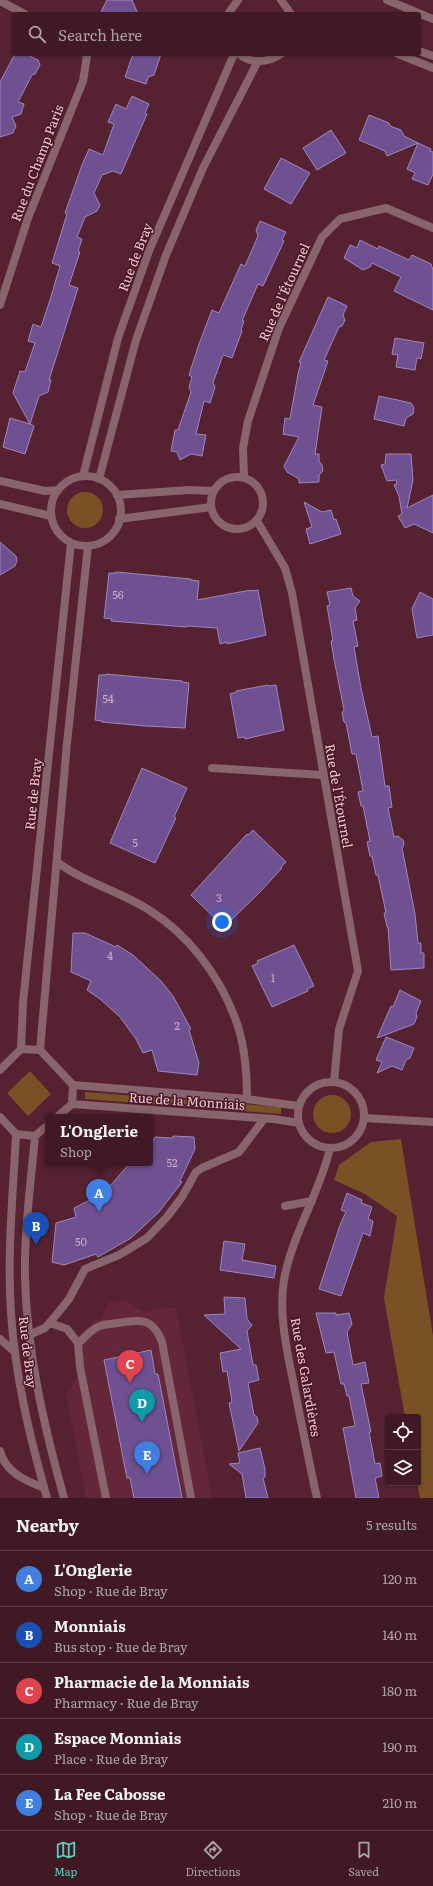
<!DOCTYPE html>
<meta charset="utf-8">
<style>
:root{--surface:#401925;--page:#4b2632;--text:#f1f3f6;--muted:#aea0a7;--line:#593842;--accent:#58cebf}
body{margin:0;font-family:Literata,serif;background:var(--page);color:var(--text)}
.controls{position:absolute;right:12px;bottom:12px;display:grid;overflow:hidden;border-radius:4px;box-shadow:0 1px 3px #0004}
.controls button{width:36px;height:36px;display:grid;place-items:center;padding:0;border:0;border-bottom:1px solid var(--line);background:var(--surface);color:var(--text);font:20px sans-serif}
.you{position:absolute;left:222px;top:922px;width:14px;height:14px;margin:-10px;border:3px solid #fff;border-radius:50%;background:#1a73e8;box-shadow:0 0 0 6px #1a73e833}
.badge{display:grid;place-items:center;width:26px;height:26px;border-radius:50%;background:var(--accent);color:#fff;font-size:13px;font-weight:700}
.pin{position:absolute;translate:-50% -33px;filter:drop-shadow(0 1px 2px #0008)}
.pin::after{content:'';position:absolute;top:21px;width:14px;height:12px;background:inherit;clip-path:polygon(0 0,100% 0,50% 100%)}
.popup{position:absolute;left:45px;top:1114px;width:108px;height:52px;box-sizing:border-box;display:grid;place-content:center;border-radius:4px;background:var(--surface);filter:drop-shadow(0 1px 3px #0005);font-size:13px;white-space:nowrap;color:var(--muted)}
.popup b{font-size:15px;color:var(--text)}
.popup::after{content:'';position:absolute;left:50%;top:100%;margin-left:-8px;border:8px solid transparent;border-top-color:var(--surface)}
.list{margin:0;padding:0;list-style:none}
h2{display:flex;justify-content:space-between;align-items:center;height:52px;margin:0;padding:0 16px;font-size:17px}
h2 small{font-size:13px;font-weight:400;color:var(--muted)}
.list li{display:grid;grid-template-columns:26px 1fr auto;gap:12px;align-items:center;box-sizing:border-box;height:56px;padding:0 16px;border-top:1px solid var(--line)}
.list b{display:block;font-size:15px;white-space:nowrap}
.list p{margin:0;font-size:13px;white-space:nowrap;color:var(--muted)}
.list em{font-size:13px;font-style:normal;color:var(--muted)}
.icon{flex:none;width:22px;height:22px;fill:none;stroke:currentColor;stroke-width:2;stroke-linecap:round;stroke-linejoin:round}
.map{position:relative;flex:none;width:433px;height:1498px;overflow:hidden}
.search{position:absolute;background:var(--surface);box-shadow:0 1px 3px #0004;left:12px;right:12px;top:12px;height:44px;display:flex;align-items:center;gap:10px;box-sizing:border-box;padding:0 14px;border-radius:4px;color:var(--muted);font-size:15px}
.sheet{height:332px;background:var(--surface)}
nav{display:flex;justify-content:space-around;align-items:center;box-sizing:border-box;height:56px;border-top:1px solid var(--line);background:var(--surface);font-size:11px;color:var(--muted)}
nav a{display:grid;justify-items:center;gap:2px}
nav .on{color:var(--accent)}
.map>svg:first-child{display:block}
.built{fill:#642639}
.green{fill:#7a5025}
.building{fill:#6f5192;stroke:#9e87bc}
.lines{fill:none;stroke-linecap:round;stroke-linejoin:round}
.service{stroke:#88646c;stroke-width:8}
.minor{stroke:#88646c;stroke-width:8}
.tertiary{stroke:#88646c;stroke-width:8}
.labels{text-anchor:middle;stroke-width:3;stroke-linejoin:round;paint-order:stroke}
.number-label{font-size:11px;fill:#cdabc0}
.street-label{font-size:13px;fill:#ecc9d0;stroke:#4b1627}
</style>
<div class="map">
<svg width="433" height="1498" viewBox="0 0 433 1498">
<rect width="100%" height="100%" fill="#562131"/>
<path class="built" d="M125 1300 141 1311 176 1307 212 1498H86L66 1393 77 1378 74 1350 81 1333 95 1321 101 1319 108 1303Z"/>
<path class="green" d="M67 510a18 18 0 1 1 36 0a18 18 0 1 1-36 0Z
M30 1071 51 1094 28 1116 7 1093Z
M85 1092 281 1107V1114L85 1099Z
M313 1114a19 19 0 1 1 38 0a19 19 0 1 1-38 0Z
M401 1139 433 1336V1498H420L417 1483 418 1417H405L384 1298 397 1216 365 1194 334 1180 339 1165 371 1142Z"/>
<path class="building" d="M107 0H132L138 14H100Z
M15 54H26L38 60 40 65 35 74 32 75 18 102 24 104 21 114 12 117 16 126 13 133 0 137V82Z
M133 54H161L154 75 148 77 146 84 125 77Z
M132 96 149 104 145 113 147 114 121 174 113 171 102 175 94 193 100 205 97 211 85 217 77 237 82 239 78 251 80 252 69 285 78 288 49 380H51L48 392 39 396 30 424 34 426 25 454 3 447 10 418 30 424 13 393 20 371 25 372 35 343 28 341 33 324 41 327 50 300 60 266 52 263 67 214 65 213 82 165 89 149 103 155 114 124 108 122 116 104 126 109Z
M369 115 389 123 390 126 401 130 404 136 418 143 387 156 385 151 359 140Z
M331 130 346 153 317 170 303 148Z
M418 143 431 149 430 151 433 152V174L428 185 412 179 415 173 407 169Z
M281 158 310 173 291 204 264 189Z
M260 221 286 232 282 240 284 241 263 286 258 284 242 321H244L241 330 242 331 232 358 223 355 213 383 215 387 210 403 204 401 196 434 206 435 202 456 191 454 180 460 177 452 171 451 175 430H178L191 392 189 387 192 377 189 375 199 344 212 310 219 313 241 264 245 266 258 236 256 230Z
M360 240 378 249 379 246 409 260 412 255 431 264 433 270V310L394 291 401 277 372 263 370 267 363 270 344 258 350 245 357 248Z
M328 297 347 306 343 315 345 320 342 326 339 327 324 360 328 361 313 405 322 407 315 454H319V461L322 465 323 471 319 475V482L299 483V479L287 472 284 466 299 437 283 434 285 418 290 419 298 374 301 363 299 362Z
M395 338 424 343 421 359 417 358 415 370 396 367 398 355 392 354Z
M379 396 411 403 414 408 413 414 406 418 404 426 374 419Z
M386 454H411L413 480 407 508 433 495V533L414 524 405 528 398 516 402 514 399 496 394 485 397 484 396 480 387 481 381 465 385 464Z
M304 502 322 512 331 510 334 520 336 519 341 534 310 544 306 529 312 527Z
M0 542 16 556 17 561 15 566 0 575Z
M116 572 191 579V580L199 581 197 600 251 590V591L258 590 266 635 227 644V642L220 644 217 628 187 626V627L111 621 112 619 104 618 109 573H116Z
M351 588 353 596 360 601 355 608 357 620 353 621 358 646 354 647 361 688 372 737 378 736 385 786H389L392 807 388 808 394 837 398 836 403 840 404 845 402 848 415 914 418 943H421V953H424V968L391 970 388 927H387L384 913H386L378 875H376L372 856H370L367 842 370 841 363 806H361L358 792 363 791 356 754H352L346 723 344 722 342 713 344 710 334 659 331 641H333L327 606 330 605 327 592Z
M420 592 433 599V635L417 638 412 609Z
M106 674 182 681V682L189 683 185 728 145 726 102 722V721L95 720 99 675H106Z
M268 685 269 686 276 685 284 730 245 739V737L238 738 230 694 237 692 236 691Z
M142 768 187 788 174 817 176 818 155 863 110 843Z
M253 830 286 862 281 867 282 868 260 892 224 927 191 895 247 834 248 835Z
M73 933H85L116 947 117 945 133 955 161 981 173 996 191 1029 189 1030 199 1063 197 1075 158 1071 152 1050 143 1053 136 1039 120 1017 100 999 87 990 91 981 71 972Z
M294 945 314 986 307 989 308 991 272 1007 252 966 258 963 257 961Z
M400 990 421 1001 416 1013 417 1017 414 1024 377 1038 391 1006 393 1007Z
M386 1037 414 1048 410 1058 406 1060 402 1070 392 1066 377 1073 382 1062 376 1060Z
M173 1136 194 1137 195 1149 180 1181 182 1182 159 1212 131 1238 98 1257 96 1254 64 1265 52 1262 56 1223 76 1217 74 1208 88 1201 110 1186 130 1163H150V1147L155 1137 172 1138Z
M347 1193 362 1200 361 1203 372 1207 368 1219 373 1221 370 1236 363 1233 341 1296 319 1289 340 1225 346 1212 341 1210Z
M224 1241 245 1244 242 1260 276 1266 274 1278 220 1270Z
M224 1297 245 1298 247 1319 252 1325 247 1331 253 1365H256L259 1380 248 1383 254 1415 257 1417 258 1423 239 1451 229 1403 232 1402 227 1371 223 1372 220 1353 241 1349 204 1315 225 1314Z
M316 1313H336V1315L349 1313 352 1324 347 1332 353 1365 365 1362 369 1383 361 1384 371 1432H369L375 1464 380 1463 382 1476 375 1478 379 1498H356L343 1428 355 1426 349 1396H347L344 1384H341L334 1352 326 1353Z
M151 1350 155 1374H158L182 1498H134L130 1478H127L104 1360Z
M260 1448 265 1469V1477L263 1478 268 1498H246L242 1474 229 1464 240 1463 238 1453Z"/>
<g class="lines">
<path class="service" d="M387 0 433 19
M212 768 323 775
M285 1206 312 1201
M50 1323 67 1329 78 1343C85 1338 91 1329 100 1326 105 1324 112 1324 118 1323 141 1319 153 1318 162 1342L191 1498
M78 1343 80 1367 106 1498"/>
<path class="minor" d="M0 1 25 14
M0 305 28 218 83 81 87 56 85 54
M211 503a26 26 0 1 1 52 0a26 26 0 1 1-52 0Z
M244 477 243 448 248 421 279 328 322 237 340 219 386 208 433 228
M0 481 45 491 58 490
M117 495 189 490 214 491
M0 504 51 516
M119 519 211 507
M257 521 285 568 292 593 358 971 339 1029 334 1082
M57 862C85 883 120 891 149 910 188 934 219 975 235 1018 245 1043 247 1072 247 1099
M298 1115a33 33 0 1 1 66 0a33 33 0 1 1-66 0Z
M73 1085 247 1099 299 1106
M72 1104 274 1119 299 1123
M364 1118 433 1122
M29 1335 45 1328 57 1314 69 1299 85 1269 119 1255 147 1238 167 1217 182 1197 196 1172 202 1168 239 1152 264 1119
M0 1339 15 1352
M0 1451C5 1472 26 1481 44 1488
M317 1498C309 1462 302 1426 295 1391 288 1354 278 1317 284 1280 292 1234 320 1193 330 1148"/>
<path class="tertiary" d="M281 0 291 14
M228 14 238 0
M419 51 433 56
M239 54C251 64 268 63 281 54
M398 54 433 68
M83 476 118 338 149 251 234 54
M51 511a35 35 0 1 1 70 0a35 35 0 1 1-70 0Z
M99 479 136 340 166 255 203 168 258 61
M21 1049 23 1002 71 543
M40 1050 67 743 88 546
M0 1070 21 1049 40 1050 73 1085 72 1104 57 1117
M0 1117 16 1134 35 1136 48 1125
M16 1134C13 1194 7 1253 11 1313 15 1376 30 1438 47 1498
M35 1136C31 1182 24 1231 25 1278 27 1353 44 1426 64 1498"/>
</g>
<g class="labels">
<g class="number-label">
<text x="118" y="599">56</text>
<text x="108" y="703">54</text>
<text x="135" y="847">5</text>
<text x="219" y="902">3</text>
<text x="110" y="960">4</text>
<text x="273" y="982">1</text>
<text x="177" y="1030">2</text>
<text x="172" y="1167">52</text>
<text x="81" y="1246">50</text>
</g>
<g class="street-label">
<text transform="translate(37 163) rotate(-69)" y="5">Rue du Champ Paris</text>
<text transform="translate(135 257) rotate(-69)" y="5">Rue de Bray</text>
<text transform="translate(284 292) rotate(-66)" y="5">Rue de l'Étournel</text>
<text transform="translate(33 794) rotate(-84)" y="5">Rue de Bray</text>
<text transform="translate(339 796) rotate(80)" y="5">Rue de l'Étournel</text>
<text transform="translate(187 1101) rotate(4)" y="5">Rue de la Monniais</text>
<text transform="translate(28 1352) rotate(83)" y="5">Rue de Bray</text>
<text transform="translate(306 1377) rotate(80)" y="5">Rue des Galardières</text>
</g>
</g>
</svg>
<div class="controls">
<button><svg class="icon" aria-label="locate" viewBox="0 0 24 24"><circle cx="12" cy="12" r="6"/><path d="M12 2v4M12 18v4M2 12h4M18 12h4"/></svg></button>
<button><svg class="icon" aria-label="layers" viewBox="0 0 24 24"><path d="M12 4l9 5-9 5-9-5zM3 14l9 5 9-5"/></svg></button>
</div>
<div class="you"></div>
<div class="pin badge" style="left:99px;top:1212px;background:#3f7fe0">A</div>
<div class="popup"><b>L'Onglerie</b>Shop</div>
<div class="pin badge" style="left:36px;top:1245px;background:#1a4fb4">B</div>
<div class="pin badge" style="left:130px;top:1383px;background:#e0444e">C</div>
<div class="pin badge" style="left:142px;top:1422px;background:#0f9aa8">D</div>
<div class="pin badge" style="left:147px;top:1474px;background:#3f7fe0">E</div>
<div class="search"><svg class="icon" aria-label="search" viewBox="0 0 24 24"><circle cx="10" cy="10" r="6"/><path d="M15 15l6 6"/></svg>Search here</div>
</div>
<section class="sheet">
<h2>Nearby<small>5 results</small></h2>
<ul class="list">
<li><span class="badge" style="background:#3f7fe0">A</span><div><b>L'Onglerie</b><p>Shop · Rue de Bray</p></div><em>120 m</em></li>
<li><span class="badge" style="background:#1a4fb4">B</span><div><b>Monniais</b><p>Bus stop · Rue de Bray</p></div><em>140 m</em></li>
<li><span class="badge" style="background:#e0444e">C</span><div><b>Pharmacie de la Monniais</b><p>Pharmacy · Rue de Bray</p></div><em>180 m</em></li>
<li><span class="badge" style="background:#0f9aa8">D</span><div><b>Espace Monniais</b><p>Place · Rue de Bray</p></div><em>190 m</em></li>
<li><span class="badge" style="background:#3f7fe0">E</span><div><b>La Fee Cabosse</b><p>Shop · Rue de Bray</p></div><em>210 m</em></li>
</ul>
</section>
<nav>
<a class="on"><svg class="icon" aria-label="map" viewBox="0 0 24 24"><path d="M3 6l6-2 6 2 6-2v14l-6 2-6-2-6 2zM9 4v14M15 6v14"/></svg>Map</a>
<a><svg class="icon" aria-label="directions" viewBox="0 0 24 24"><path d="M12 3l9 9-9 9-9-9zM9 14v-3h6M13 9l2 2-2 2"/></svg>Directions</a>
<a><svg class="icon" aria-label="saved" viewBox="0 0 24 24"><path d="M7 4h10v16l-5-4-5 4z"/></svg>Saved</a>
</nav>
